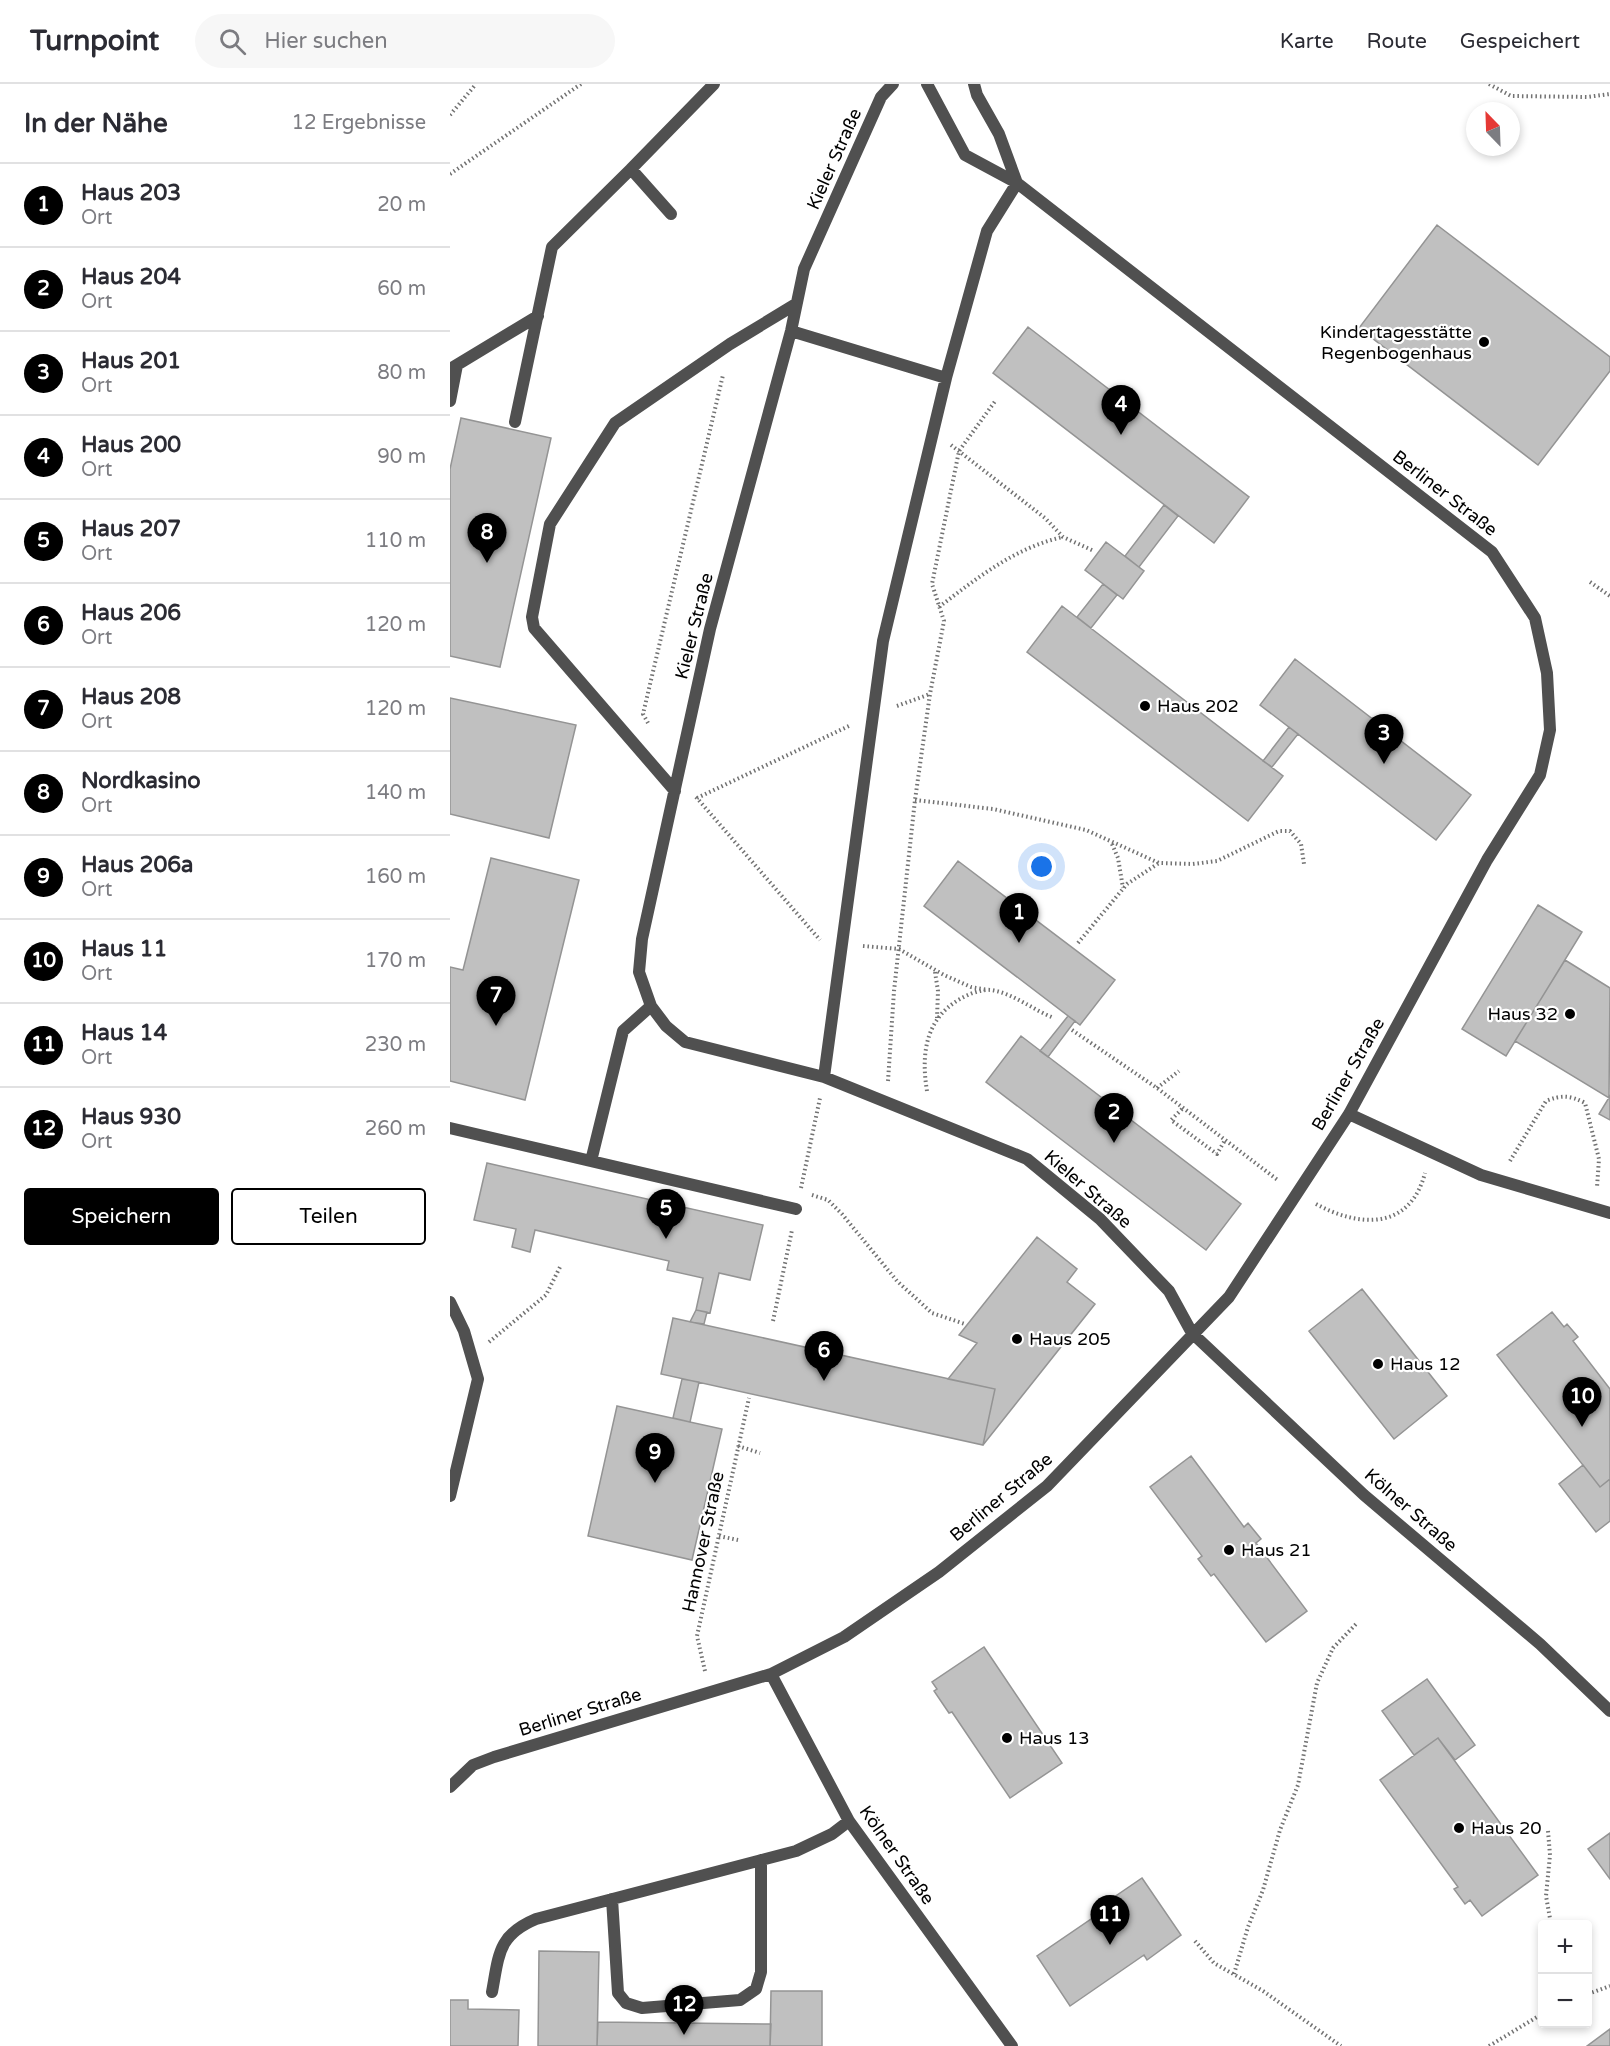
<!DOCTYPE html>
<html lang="de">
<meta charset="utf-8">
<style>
:root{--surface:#fff;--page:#f7f7f7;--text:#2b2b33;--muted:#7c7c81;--line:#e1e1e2;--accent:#000}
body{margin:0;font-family:"Varela Round",sans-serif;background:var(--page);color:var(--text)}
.controls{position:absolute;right:18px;bottom:18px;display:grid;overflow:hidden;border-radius:6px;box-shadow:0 3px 9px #0003}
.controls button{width:54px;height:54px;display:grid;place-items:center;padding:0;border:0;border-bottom:2px solid var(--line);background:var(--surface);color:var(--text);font:30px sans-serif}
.compass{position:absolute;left:1016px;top:18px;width:54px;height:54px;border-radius:50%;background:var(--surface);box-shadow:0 3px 9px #0003;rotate:337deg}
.you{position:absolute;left:592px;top:783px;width:21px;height:21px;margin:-15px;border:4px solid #fff;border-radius:50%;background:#1a73e8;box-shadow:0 0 0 9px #1a73e833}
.badge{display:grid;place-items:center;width:39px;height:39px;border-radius:50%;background:var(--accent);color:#fff;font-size:20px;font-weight:700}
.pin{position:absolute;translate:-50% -50px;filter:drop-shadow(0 2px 3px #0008)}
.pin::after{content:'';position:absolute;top:32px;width:21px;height:18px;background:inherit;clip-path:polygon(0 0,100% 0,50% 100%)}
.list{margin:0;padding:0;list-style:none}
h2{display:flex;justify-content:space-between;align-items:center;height:78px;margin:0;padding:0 24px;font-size:26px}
h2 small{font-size:20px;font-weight:400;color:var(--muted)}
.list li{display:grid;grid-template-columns:39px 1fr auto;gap:18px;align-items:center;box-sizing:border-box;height:84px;padding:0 24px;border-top:2px solid var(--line)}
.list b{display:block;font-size:22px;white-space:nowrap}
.list p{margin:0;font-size:20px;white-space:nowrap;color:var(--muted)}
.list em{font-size:20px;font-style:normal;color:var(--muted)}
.actions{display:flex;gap:12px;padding:18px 24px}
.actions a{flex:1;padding:14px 0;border:2px solid var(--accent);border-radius:6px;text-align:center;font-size:21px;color:var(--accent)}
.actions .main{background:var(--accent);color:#fff}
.icon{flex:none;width:33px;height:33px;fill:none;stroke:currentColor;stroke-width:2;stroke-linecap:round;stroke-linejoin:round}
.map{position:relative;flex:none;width:1160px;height:1962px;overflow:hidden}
header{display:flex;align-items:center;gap:36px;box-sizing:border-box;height:84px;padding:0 30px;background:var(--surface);border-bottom:2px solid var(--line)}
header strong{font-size:28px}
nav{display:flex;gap:33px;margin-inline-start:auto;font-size:21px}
.search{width:420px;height:54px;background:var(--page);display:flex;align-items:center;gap:15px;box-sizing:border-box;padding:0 21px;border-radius:33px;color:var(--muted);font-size:22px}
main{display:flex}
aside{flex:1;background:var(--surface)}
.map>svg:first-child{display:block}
.building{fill:#c0c0c0;stroke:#949494;stroke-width:1.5}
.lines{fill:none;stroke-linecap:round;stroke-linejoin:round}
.path{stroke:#727272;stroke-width:4;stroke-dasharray:1.5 3;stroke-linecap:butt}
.service{stroke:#505050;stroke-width:12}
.poi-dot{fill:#000;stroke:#fff;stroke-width:2}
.labels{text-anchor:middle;stroke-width:4.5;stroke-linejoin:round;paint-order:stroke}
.street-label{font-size:18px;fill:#000;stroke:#fff}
.poi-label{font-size:18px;fill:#000;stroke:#fff;text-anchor:start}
</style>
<header>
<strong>Turnpoint</strong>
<div class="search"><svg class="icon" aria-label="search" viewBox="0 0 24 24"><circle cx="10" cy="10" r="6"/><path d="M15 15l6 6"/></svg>Hier suchen</div>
<nav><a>Karte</a><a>Route</a><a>Gespeichert</a></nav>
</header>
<main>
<aside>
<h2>In der Nähe<small>12 Ergebnisse</small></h2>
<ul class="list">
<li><span class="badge">1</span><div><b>Haus 203</b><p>Ort</p></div><em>20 m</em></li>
<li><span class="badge">2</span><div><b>Haus 204</b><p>Ort</p></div><em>60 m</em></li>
<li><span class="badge">3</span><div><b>Haus 201</b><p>Ort</p></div><em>80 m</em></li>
<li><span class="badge">4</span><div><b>Haus 200</b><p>Ort</p></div><em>90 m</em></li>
<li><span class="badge">5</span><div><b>Haus 207</b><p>Ort</p></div><em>110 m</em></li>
<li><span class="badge">6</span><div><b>Haus 206</b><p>Ort</p></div><em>120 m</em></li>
<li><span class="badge">7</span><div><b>Haus 208</b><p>Ort</p></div><em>120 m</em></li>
<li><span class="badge">8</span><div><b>Nordkasino</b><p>Ort</p></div><em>140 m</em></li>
<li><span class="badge">9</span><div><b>Haus 206a</b><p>Ort</p></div><em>160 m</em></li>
<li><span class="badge">10</span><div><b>Haus 11</b><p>Ort</p></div><em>170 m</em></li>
<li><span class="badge">11</span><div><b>Haus 14</b><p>Ort</p></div><em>230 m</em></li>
<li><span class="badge">12</span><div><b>Haus 930</b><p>Ort</p></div><em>260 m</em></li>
</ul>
<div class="actions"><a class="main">Speichern</a><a>Teilen</a></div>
</aside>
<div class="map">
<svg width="1160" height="1962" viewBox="0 0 1160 1962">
<rect width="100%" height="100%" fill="#fff"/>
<path class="building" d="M987 141 1160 273V287L1088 381 909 244Z
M578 243 799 413 764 459 543 289Z
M11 334 101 354 50 583 0 572V385Z
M714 421 728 432 689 483 675 472Z
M656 458 694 487 673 515 635 486Z
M653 500 667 511 641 544 627 533Z
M612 522 833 692 798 737 577 568Z
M845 575 1021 711 986 756 810 621Z
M0 614 126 641 99 754 0 730Z
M839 643 848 650 822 683 813 677Z
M41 774 129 796 75 1016 0 997V883L13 886Z
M508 777 665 896 630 941 474 822Z
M1088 821 1132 848 1056 972 1012 945Z
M1115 876 1160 904 1159 1014 1065 957Z
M618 932 625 937 598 973 590 967Z
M571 952 791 1120 756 1166 536 998Z
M1160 1012V1036L1149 1030Z
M37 1079 313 1141 300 1196 269 1189 260 1229 246 1226 253 1194 217 1186 219 1177 85 1146 80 1168 62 1163 66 1145 24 1136Z
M587 1153 627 1185 617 1198 645 1220 533 1361 545 1305 498 1295 527 1259 509 1251Z
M912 1205 997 1312 944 1355 859 1247Z
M246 1226 257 1228 254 1240 240 1238Z
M1102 1228 1114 1243 1117 1240 1128 1253 1123 1257 1160 1305V1395L1150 1403 1047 1271Z
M223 1234 545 1305 533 1361 211 1290Z
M232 1295 249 1298 240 1338 223 1334Z
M167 1322 272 1345 242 1476 138 1452Z
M741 1372 794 1443 798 1439 811 1455 806 1459 857 1527 816 1558 764 1490 761 1492 748 1475 752 1472 700 1403Z
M1133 1381 1150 1403 1160 1395V1437L1146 1448 1109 1400Z
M534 1563 612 1679 560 1714 502 1628 499 1629 484 1607 487 1605 482 1598Z
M977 1595 1025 1661 1005 1676 988 1654 964 1671 932 1627Z
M988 1654 1088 1791 1032 1832 1020 1816 1015 1820 1004 1805 1008 1803 930 1696Z
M1160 1749V1795L1138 1765Z
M692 1794 731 1851 697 1876 694 1871 620 1922 587 1872 660 1822 657 1818Z
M89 1867 149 1868 147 1962H88Z
M321 1907H372V1962H320Z
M0 1916H18V1925L69 1926 68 1962H0Z
M148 1938 321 1940 320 1962H147Z
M1160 1945V1962H1137Z"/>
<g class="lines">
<path class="path" d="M1039 0 1061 12 1137 13 1160 10
M0 31 26 0
M0 90 131 0
M501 361 595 434 613 453 644 467
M1140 498 1160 512
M489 523C527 494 566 463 613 453
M447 622 480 610
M198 639 193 630 273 291
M246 713 370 856
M247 714 401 641
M465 716 543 725 636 746 709 779 743 780 767 777 829 747H840L851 760 854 780
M662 760 668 774 673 804
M628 859 677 800 709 779
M413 862 449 865 494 891 521 903 538 906
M485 888 488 907 487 934
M622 946 707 1004 829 1097
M438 997 444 907 465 716 480 610 494 537 482 500 509 367 546 316
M707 1004 729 987
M477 1007C471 971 475 935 510 915 519 910 531 905 541 906 563 909 583 926 604 934
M732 1025 721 1036 767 1070 775 1056
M1060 1077 1096 1017C1111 1011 1120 1011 1135 1019L1149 1075 1147 1103
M351 1104 370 1014
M362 1111 378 1116 392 1130 447 1197 482 1229 515 1240
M866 1120C910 1144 960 1146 975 1089
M323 1237 342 1146
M39 1258 96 1211 110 1183
M288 1362 310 1369
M269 1452 288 1456
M255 1587 247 1552 299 1314
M1098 1747 1100 1771 1096 1812 1101 1840
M745 1857 764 1879 813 1907 891 1962
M784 1890 798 1843 813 1806 830 1746 848 1701 867 1599 883 1564 907 1539
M1138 1910 1160 1902
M1039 1962 1092 1930"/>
<path class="service" d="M443 0 431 13 354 185 341 247 260 545 192 855 189 888 201 922 216 942 235 958 374 993 577 1075 650 1135 719 1207 742 1249 914 1411 1090 1560 1160 1627
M524 0 527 11 549 50 567 99
M221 130 181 85 264 0
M341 247 496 294
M0 285 88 232
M0 317 7 281
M65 338 102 163 181 85
M225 707 84 544 82 533 100 440 165 339 280 260 346 220
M374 993 433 557 496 294 537 147 567 99
M899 1030 1031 1091 1160 1129
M0 1044 346 1125
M141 1077 173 947 201 922
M0 1218 14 1247 28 1295 0 1412
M321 1590 399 1737 562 1962
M0 1703 23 1681 44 1673 321 1590 394 1553 489 1488 597 1402 779 1213 899 1030 1037 776 1090 691 1100 646 1097 589 1085 534 1042 468 567 99 515 71 477 0
M162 1815 168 1909 176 1919 192 1924 290 1916 306 1905 311 1888V1776
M42 1908C49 1870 48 1851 86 1835L346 1767 382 1750 399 1737"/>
</g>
<g class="poi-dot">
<circle cx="1034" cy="258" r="6"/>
<circle cx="695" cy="622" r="6"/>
<circle cx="1120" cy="930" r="6"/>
<circle cx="567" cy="1255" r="6"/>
<circle cx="928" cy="1280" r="6"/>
<circle cx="779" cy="1466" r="6"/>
<circle cx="557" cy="1654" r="6"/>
<circle cx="1009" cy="1744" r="6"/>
</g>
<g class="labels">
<g class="street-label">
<text transform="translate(384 75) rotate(-66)" y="6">Kieler Straße</text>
<text transform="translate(995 409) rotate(38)" y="6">Berliner Straße</text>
<text transform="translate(244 542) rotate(-76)" y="6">Kieler Straße</text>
<text transform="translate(898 990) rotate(-60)" y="6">Berliner Straße</text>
<text transform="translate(638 1105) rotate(41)" y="6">Kieler Straße</text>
<text transform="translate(551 1413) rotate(-40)" y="6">Berliner Straße</text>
<text transform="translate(961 1426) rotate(41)" y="6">Kölner Straße</text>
<text transform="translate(253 1458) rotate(-78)" y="6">Hannover Straße</text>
<text transform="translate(130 1628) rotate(-17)" y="6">Berliner Straße</text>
<text transform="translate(447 1771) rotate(55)" y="6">Kölner Straße</text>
</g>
<g class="poi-label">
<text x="1022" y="254" text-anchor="end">Kindertagesstätte<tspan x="1022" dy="21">Regenbogenhaus</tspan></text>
<text x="707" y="628">Haus 202</text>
<text x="1108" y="936" text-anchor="end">Haus 32</text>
<text x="579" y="1261">Haus 205</text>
<text x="940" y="1286">Haus 12</text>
<text x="791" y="1472">Haus 21</text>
<text x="569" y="1660">Haus 13</text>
<text x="1021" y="1750">Haus 20</text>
</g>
</g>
</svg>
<div class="controls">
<button>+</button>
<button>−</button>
</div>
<svg class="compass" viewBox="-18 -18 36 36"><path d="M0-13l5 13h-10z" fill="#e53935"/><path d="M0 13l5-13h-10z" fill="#7c7c81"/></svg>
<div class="you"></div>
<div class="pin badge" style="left:569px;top:859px">1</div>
<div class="pin badge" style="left:664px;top:1059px">2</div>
<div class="pin badge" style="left:934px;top:680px">3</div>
<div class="pin badge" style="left:671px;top:351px">4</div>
<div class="pin badge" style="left:216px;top:1155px">5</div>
<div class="pin badge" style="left:374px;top:1297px">6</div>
<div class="pin badge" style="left:46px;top:942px">7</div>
<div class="pin badge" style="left:37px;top:479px">8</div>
<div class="pin badge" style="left:205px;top:1399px">9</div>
<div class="pin badge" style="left:1132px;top:1343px">10</div>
<div class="pin badge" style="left:660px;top:1861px">11</div>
<div class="pin badge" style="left:234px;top:1951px">12</div>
</div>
</main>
